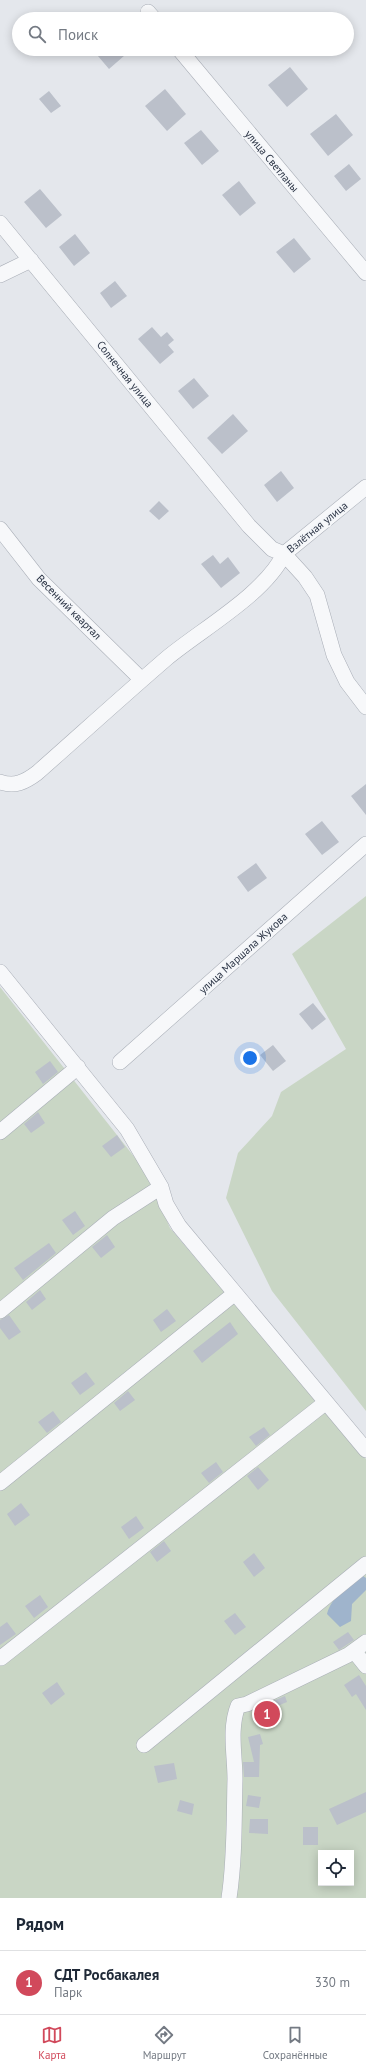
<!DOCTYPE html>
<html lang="ru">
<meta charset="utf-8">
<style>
:root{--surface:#fff;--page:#f2f2f3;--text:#1f2937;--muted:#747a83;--line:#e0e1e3;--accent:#d1495b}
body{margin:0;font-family:"PT Sans",sans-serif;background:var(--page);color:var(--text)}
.controls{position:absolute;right:12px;bottom:12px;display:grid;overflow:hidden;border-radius:0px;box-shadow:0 2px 10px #0003}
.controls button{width:36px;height:36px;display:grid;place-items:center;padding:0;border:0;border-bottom:1px solid var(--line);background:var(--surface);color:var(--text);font:20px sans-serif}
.you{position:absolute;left:250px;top:1058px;width:14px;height:14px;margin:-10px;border:3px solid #fff;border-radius:50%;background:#1a73e8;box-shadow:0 0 0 6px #1a73e833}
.badge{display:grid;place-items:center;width:26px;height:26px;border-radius:50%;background:var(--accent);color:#fff;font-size:13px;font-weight:700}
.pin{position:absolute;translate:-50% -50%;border:2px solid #fff;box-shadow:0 1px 4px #0006}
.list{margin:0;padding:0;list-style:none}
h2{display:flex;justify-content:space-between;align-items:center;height:52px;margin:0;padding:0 16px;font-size:17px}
h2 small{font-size:13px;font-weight:400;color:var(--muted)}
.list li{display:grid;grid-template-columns:26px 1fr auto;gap:12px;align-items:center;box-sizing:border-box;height:64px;padding:0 16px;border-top:1px solid var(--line)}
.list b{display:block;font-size:15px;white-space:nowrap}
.list p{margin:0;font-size:13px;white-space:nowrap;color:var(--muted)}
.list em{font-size:13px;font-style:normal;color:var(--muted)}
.icon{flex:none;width:22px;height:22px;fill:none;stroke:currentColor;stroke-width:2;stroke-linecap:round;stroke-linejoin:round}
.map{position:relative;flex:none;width:366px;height:1898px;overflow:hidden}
.search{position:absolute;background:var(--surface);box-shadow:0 2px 10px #0003;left:12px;right:12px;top:12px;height:44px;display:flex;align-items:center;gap:10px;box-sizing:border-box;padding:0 14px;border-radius:22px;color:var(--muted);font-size:15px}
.sheet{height:116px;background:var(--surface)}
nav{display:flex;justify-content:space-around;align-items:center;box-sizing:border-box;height:56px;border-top:1px solid var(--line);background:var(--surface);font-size:11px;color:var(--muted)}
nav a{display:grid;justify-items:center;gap:2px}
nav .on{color:var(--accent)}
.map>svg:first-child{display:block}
.green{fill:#c9d6c5;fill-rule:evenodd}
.water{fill:#9fb4cc}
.building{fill:#bbc0ca}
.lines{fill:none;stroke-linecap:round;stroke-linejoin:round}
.minor-casing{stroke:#a9aeb7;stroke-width:16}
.minor{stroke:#f7f8fa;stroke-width:15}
.labels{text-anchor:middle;stroke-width:3.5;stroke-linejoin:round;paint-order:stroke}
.street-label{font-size:11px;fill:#2b3445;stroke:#f4f6f9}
</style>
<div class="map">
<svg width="366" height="1898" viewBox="0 0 366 1898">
<rect width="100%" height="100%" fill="#e4e7ec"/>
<path class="green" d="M366 896V1411L272 1291 226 1198 238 1153 272 1116 281 1092 346 1049 292 954Z
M0 987 147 1173 170 1228 366 1459V1898H0ZM321 1853H351V1883H321Z"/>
<path class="water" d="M363 1576 366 1578V1590L352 1604 351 1621 340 1627 327 1614C331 1597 349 1586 363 1576Z"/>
<path class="building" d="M92 49H132L109 69Z
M290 67 308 89 287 107 268 85Z
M165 89 186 114 167 131 145 106Z
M49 91 61 106 51 113 39 99Z
M336 114 353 135 328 156 310 134Z
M201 130 219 151 202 165 184 143Z
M349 164 361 179 346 191 334 176Z
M239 181 256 203 240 216 222 195Z
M40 189 62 215 46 228 24 202Z
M75 234 90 253 74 266 59 247Z
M294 238 311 259 294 273 276 252Z
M115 281 127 296 111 308 100 293Z
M152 327 161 337 167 332 174 340 168 345 174 352 160 364 138 339Z
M194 378 209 396 193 409 178 391Z
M233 414 248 431 222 454 207 438Z
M281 471 294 488 277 502 264 485Z
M159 501 169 511 159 520 149 511Z
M213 555 220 564 228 557 240 573 221 588 201 564Z
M366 784V815L351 796Z
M322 821 339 842 322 855 305 834Z
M256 863 267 878 248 892 237 877Z
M313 1003 326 1019 312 1030 299 1014Z
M273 1045 286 1061 273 1071 260 1055Z
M50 1061 58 1072 43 1084 35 1072Z
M38 1112 45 1123 31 1133 24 1124Z
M117 1135 125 1147 111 1157 102 1146Z
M75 1211 85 1226 73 1235 62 1220Z
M107 1235 115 1247 101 1258 92 1247Z
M49 1243 56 1253 23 1280 14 1268Z
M40 1290 46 1299 32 1310 26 1302Z
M167 1309 176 1321 161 1332 153 1320Z
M9 1315 21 1332 9 1340 0 1328V1320Z
M230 1322 238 1334 202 1363 193 1351Z
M86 1372 95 1384 80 1395 71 1383Z
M128 1391 135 1400 120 1411 114 1403Z
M53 1411 61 1422 47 1433 38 1422Z
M264 1427 270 1435 256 1446 249 1437Z
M216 1462 223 1472 209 1483 201 1473Z
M258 1467 269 1480 258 1490 247 1476Z
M21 1503 30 1515 15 1526 7 1514Z
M136 1516 144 1528 129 1539 121 1527Z
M164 1541 171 1551 157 1562 150 1552Z
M254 1553 265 1568 254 1577 243 1562Z
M40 1595 48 1607 34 1618 25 1606Z
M235 1613 246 1627 235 1635 224 1621Z
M7 1622 16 1634 0 1645V1627Z
M348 1632 354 1640 339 1650 333 1642Z
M359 1675 366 1686V1710L356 1694 352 1697 344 1685Z
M57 1682 65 1694 51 1705 42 1693Z
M285 1696 287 1702 275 1707 273 1701Z
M260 1734 263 1744 260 1745 259 1777H244L243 1762H254L248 1737Z
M174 1763 177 1779 158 1783 154 1766Z
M366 1792V1812L337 1825 329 1809Z
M248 1795 261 1797 259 1808 246 1806Z
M180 1800 194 1804 192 1815 177 1811Z
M250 1819H268V1834L249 1833Z
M303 1827H318V1845H303Z"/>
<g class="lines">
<defs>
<path id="minor" d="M148 12 154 19
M179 49 366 273
M0 223 249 526 272 549 284 554 366 487
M0 275 31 260
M0 529 39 579 142 680
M0 782C15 787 25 782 37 773 80 735 123 696 167 658 202 629 265 594 284 554L305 577 317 595 334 655 347 682 366 707
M0 972 127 1129 161 1187 166 1204 179 1226 366 1450
M120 1062 366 844
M0 1132 78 1067
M0 1311 113 1218 161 1187
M0 1483 234 1294
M354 1651 366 1666
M1 1658 325 1403
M144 1745 366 1564
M229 1898C235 1859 234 1818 235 1779 235 1756 229 1728 238 1706L247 1704 348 1655 366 1642"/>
</defs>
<use href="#minor" class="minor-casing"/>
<use href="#minor" class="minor"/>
</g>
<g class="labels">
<g class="street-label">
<text transform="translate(272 161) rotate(50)" y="4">улица Светланы</text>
<text transform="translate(125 374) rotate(51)" y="4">Солнечная улица</text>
<text transform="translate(317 527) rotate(-39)" y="4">Взлётная улица</text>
<text transform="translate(69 607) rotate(45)" y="4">Весенний квартал</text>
<text transform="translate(243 953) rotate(-42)" y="4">улица Маршала Жукова</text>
</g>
</g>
</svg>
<div class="controls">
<button><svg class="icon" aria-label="locate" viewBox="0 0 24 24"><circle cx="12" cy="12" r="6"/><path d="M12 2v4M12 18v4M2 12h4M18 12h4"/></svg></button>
</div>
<div class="you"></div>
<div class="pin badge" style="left:267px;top:1714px">1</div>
<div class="search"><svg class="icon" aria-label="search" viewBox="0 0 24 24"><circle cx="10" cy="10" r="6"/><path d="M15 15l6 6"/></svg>Поиск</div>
</div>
<section class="sheet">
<h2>Рядом<small></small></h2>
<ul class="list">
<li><span class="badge">1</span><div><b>СДТ Росбакалея</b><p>Парк</p></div><em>330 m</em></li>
</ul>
</section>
<nav>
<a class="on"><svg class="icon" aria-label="map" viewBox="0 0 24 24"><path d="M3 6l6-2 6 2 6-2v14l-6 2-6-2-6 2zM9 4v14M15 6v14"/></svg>Карта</a>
<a><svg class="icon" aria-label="directions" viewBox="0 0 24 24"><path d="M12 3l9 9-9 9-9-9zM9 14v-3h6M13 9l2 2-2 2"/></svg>Маршрут</a>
<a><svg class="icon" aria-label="saved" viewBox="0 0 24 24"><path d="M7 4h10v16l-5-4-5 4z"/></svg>Сохранённые</a>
</nav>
